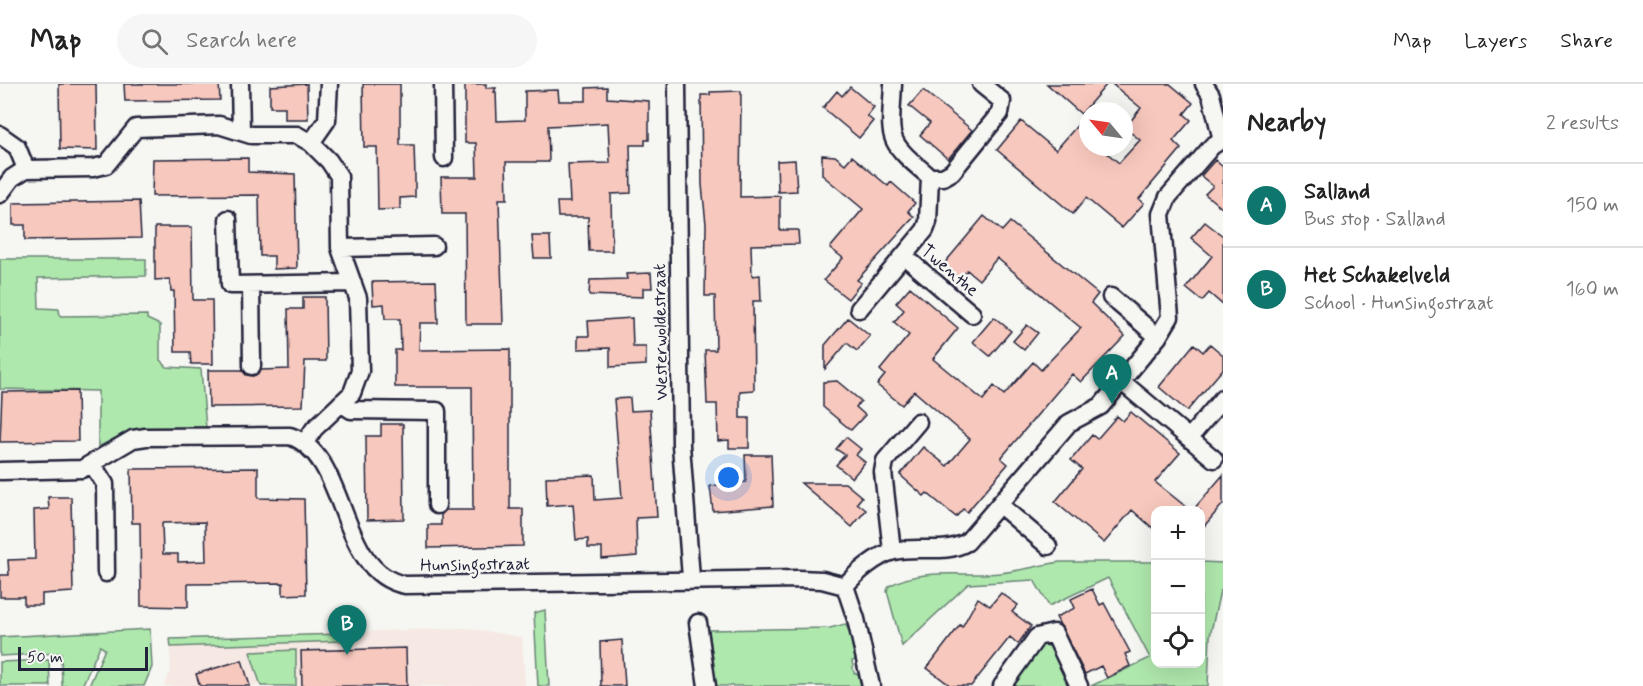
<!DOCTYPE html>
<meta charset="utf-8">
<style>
:root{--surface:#fff;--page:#f6f6f6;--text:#222;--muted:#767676;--line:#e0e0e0;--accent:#0f766e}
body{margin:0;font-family:Mynerve,sans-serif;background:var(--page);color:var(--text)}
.controls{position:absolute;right:18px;bottom:18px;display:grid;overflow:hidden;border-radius:12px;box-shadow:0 6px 24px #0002}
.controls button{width:54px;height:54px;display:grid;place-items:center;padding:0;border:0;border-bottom:2px solid var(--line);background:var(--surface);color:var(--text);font:30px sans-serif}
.compass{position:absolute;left:1079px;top:18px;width:54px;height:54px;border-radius:50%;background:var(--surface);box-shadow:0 6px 24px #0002;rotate:299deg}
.scale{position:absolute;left:18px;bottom:15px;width:130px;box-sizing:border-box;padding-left:6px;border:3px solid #22223b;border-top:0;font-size:16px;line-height:21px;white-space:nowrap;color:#22223b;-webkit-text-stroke:4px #f6f6f2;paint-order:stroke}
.you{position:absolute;left:729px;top:394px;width:21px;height:21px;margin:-15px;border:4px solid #fff;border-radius:50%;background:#1a73e8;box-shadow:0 0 0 9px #1a73e833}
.badge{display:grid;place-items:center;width:39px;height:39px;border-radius:50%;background:var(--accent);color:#fff;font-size:20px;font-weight:700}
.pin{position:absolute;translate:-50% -50px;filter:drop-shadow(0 2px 3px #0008)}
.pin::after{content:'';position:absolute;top:32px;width:21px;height:18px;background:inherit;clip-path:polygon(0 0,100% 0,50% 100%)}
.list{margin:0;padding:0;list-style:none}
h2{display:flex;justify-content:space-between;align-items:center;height:78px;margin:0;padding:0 24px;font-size:26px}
h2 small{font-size:20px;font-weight:400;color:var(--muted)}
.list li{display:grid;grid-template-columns:39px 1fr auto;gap:18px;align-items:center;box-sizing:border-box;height:84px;padding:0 24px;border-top:2px solid var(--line)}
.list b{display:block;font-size:22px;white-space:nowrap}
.list p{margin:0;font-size:20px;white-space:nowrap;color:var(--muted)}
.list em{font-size:20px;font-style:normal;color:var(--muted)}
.icon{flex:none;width:33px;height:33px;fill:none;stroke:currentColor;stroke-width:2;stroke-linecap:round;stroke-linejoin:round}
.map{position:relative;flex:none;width:1223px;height:602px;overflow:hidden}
header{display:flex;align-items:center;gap:36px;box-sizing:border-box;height:84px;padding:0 30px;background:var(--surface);border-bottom:2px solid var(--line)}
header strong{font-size:28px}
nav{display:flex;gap:33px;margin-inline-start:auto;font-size:21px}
.search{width:420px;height:54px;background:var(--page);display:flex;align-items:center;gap:15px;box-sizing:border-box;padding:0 21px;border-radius:33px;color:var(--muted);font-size:22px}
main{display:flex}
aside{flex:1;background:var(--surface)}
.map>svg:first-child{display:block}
.built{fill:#f6e8e2}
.green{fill:#afe8ad;stroke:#688574;stroke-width:1.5}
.building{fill:#f7c8bd;stroke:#22223b;stroke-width:1.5;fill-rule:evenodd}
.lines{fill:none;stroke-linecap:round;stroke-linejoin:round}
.street-casing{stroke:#22223b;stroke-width:21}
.street{stroke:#f6f6f2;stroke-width:16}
.labels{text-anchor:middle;stroke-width:5;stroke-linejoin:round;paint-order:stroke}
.street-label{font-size:18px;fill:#22223b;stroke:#f6f6f2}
</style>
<header>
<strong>Map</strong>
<div class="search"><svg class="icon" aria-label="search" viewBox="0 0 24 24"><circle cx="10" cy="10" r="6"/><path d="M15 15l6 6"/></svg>Search here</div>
<nav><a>Map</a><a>Layers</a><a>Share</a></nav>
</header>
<main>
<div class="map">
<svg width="1223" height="602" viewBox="0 0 1223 602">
<rect width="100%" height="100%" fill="#f6f6f2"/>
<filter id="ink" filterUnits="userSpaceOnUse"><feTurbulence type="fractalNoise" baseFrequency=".0167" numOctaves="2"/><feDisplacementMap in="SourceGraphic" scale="12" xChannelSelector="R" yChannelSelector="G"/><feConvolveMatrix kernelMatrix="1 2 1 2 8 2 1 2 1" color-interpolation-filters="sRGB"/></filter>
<g filter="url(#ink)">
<path class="built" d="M464 544 522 553 525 602H164L171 587 170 555Z"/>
<path class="green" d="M0 175H146V192L38 194 39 224 59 225 60 232 147 231V235L160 241V276L167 283 201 285 206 344 129 347 98 363V307L0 305Z
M1060 478H1155L1156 580H1200L1201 478 1223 479V507H1220L1210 552 1208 602H1091L1150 574 1108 494 1049 522 1034 496 968 500 902 562 887 507 889 502C923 483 963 493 1000 489 1020 487 1040 481 1060 478Z
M545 526 549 602H538L534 529Z
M845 540 849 546 856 576 852 577 854 589 861 591 864 602H716L709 546 830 544Z
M150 545 152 583 144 602H89L105 565 100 562 82 602H62L61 569 0 572V553Z
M342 550 343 557 171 563 170 555Z
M1045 561 1051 563 1070 596 1068 602H1011L1040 562Z
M296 566V602H261L250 568Z
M49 576 50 602H0V578Z"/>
<path class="building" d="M59 0H96L97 66 60 65Z
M124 0H219L220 16 125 17Z
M307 0 308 35H285V23H270V2Z
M363 0H400V61H414L415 93V113L400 114V125L378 126 377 63H364Z
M465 0H486V4H496L494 8H496L497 37 525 36V7L558 6 559 17H586V4L607 3V14L649 17V56H645V61H630L631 109 611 110 612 167H589L588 133H558L557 118H570L568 80 610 79 608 39 548 42 549 78H506L507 115H499L503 240H466L465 130H442L441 93H477L476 59H465Z
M1047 0H1107L1081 30Z
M1112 0H1170L1193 19 1184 30 1191 36 1173 57 1181 65 1139 115 1144 119 1122 144 1086 114 1073 130 997 66 1021 37 1056 66 1088 29V63H1100L1119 79 1140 56 1125 44 1141 24Z
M850 3 874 23 867 32 873 37 859 54 823 24 837 7 842 12Z
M923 6 972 46 948 75 920 51 930 39 909 22Z
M741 7 740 113 780 112V146H798L799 160 751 161 752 192 760 191 761 217H753L754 306 740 307V334H749V364H729V356L718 357 717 320H707L705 266H716L715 212H705L706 140 702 101 701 11H710V8Z
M822 71 835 72 845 80 852 72 888 102 891 98 915 119 908 127 914 133 857 196 861 199 848 215 824 196 843 174 830 164 863 125 822 91Z
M248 74V88L295 90 297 184 274 185V172H260L259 111 152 112 153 75Z
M795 76 797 107 778 108 777 77Z
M1215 76 1223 83V125L1205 110 1213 102 1201 92Z
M139 117 141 154 25 156V141H13V119Z
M984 132 1002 147 1010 138 1098 210 1091 219 1125 252 1081 298 1072 290 1001 374 1008 380 967 428 963 425 956 433 927 409 924 412 900 391 923 363 947 382 970 355 914 307 902 321 877 301 885 291 880 286 909 251 894 238 904 226 896 219 910 203 958 244 933 275 983 316 994 302 1004 311 1033 278 1041 286 1081 244 997 174 979 196 967 186 960 195 943 181Z
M1205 138 1223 152V221L1209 209 1202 217 1186 204 1212 172 1191 154Z
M155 143H192L193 216H212L213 280H191L190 268H175L174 207H171L170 195 155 196Z
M532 152H550L551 174H534Z
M651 189 652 204H643V213L589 211 590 196 627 195 626 190Z
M436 197 438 239H420L419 266 510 265V425H523V462L428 464V441H441V431L446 426H473L472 303H395V266H401L400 235H385L384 220 373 221 372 198Z
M303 213H325L326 277H305L303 322 209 323 208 286H242L246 291 253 292 262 286 289 285 288 225H303Z
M994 233 1011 247 990 272 973 258Z
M632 234 633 263H646V281L610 283V264L578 265V252H589L588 237Z
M848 234 870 252 857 267 847 259 825 285V261Z
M1027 241 1038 249 1024 266 1013 257Z
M1194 260 1203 268 1210 260 1223 271V285L1187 327 1159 303Z
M837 297 861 317 856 323 865 331 851 346 823 323V298Z
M77 307 78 357 0 358 2 308Z
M630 314 631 327 650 326 657 433 636 434 637 472 602 475V464H588V455L576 456 573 420 547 422 546 393 594 391 595 416 622 414 614 315Z
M1131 328 1180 369 1155 398 1190 426H1155V446L1132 426 1104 459 1055 418 1082 385 1071 376 1092 351 1097 355 1117 332 1123 337Z
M381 340H403L404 435 367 436 366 352H381Z
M846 353 861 365 856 371 865 378 852 394 836 381 845 371 836 365Z
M745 371H771L773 422 713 427 710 402 746 398Z
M258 384V414L304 415 306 510 283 511V499L188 500V523L141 522 140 439H132L131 385ZM205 438 206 477 178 478V470H163L162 439Z
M1223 391V420L1200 447V426H1193Z
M801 399H845L862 413 857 419 866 426 852 443Z
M48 413H71L73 508 42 510V521H24V513H0V491H9L8 476 35 475 34 426 49 425Z
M1092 505 1100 521 1104 519 1130 568 1125 570 1130 582 1107 594 1101 582 1085 590 1056 533 1075 524 1071 515Z
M1001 509 1018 521 1012 528 1031 542 1018 560 1010 553 971 602H951L927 584 960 541 962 543 978 514 990 522Z
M622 556 625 602H601L600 558Z
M406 564 407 602H302L301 567Z
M242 576 250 602H200L196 590Z"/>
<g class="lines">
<defs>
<path id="street" d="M240 0 241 47
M443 0 444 74
M677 0 681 361 691 494
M1204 0 1211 11 1222 56
M0 51 17 63 26 85
M311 59 327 36 329 0
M930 93H943L952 88 1000 29 1002 17 981 0
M0 110 12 94 26 85 93 84 106 81 136 44 219 41 251 51H297L311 59 329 77 339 92 340 164 358 214 360 287 352 309 314 345 306 357
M228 135 230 201 353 199
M340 164 434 162
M904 172 972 230
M251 201 252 282
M1111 213 1158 253
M859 225 925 146 928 138 930 93C885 55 890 58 893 0
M1121 297 1214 375
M341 319 351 326 437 327V421
M1190 353 1223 314
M92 380 105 400 106 489
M0 387 82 385 133 355 146 353 290 352C350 372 336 488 405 501L798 495 822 496 845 502
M1000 421 1048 462
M892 467 883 388 885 377 918 338
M845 502C856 489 877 471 894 467 919 461 944 471 967 458L1069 339 1101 322 1158 253 1170 233 1161 130 1168 113 1212 62 1223 55
M845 502 856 535 871 602
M698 539 707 602
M1002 602 1037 553 1054 549 1079 602"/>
</defs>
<use href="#street" class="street-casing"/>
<use href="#street" class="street"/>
</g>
</g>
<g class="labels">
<g class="street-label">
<text transform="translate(950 186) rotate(40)" y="6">Twenthe</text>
<text transform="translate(660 248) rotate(-91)" y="6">Westerwoldestraat</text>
<text transform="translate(475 480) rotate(-1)" y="6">Hunsingostraat</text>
</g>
</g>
</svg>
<div class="controls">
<button>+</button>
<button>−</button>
<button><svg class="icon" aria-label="locate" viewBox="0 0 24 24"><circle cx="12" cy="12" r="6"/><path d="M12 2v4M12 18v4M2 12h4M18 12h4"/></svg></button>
</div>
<svg class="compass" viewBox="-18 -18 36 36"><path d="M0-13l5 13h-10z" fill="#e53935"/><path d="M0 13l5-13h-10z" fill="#767676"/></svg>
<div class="scale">50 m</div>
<div class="you"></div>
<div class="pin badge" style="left:1112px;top:320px">A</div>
<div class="pin badge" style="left:347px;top:571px">B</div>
</div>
<aside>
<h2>Nearby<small>2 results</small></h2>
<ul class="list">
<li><span class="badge">A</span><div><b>Salland</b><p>Bus stop · Salland</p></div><em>150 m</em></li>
<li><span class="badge">B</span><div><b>Het Schakelveld</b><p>School · Hunsingostraat</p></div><em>160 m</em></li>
</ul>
</aside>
</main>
